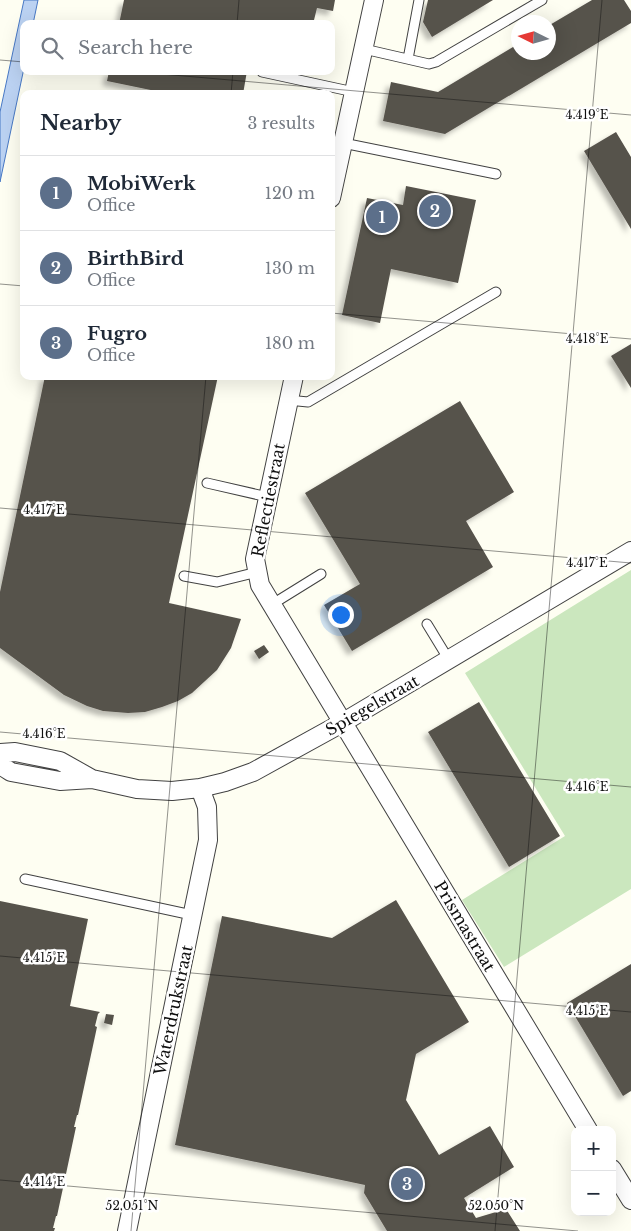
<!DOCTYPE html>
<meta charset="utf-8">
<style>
:root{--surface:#fff;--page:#f6f6f7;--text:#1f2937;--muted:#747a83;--line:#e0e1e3;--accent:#1a73e8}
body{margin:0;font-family:"Libre Baskerville",serif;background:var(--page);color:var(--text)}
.controls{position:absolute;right:15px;bottom:15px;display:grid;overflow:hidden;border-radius:10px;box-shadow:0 5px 20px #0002}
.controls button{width:45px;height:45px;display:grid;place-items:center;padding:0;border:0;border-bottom:1px solid var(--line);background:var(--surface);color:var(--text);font:25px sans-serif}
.compass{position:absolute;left:511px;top:15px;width:45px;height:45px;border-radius:50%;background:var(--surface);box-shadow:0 5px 20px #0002;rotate:275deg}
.you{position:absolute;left:340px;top:614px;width:18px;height:18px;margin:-12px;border:4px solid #fff;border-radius:50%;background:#1a73e8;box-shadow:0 0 0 8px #1a73e833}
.badge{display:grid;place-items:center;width:32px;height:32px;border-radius:50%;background:var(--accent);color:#fff;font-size:16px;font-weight:700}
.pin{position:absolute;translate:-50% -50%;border:2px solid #fff;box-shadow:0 1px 5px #0006}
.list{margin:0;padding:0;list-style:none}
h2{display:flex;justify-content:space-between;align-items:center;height:65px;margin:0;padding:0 20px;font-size:21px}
h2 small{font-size:16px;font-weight:400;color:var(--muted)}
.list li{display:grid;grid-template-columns:32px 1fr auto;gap:15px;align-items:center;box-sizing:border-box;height:75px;padding:0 20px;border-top:1px solid var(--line)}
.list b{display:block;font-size:19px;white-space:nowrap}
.list p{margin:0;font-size:16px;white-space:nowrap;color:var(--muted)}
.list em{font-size:16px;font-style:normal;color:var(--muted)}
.icon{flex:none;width:28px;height:28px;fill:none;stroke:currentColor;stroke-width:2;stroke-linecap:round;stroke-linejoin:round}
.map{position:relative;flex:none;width:631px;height:1231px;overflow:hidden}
.search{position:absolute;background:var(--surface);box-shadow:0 5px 20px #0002;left:20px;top:20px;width:315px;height:55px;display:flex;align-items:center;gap:12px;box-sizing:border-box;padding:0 18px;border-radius:10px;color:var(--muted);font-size:19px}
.panel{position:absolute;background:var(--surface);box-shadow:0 5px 20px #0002;left:20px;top:90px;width:315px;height:290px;border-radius:10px}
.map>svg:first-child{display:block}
.green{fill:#cbe7be}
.water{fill:#bbd2f2;stroke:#4778c4}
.building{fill:#57534c;filter:url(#shadow)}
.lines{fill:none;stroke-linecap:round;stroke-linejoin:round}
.service-casing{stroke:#424242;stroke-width:11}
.minor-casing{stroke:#424242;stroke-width:20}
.service{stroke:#fff;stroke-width:9}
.minor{stroke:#fff;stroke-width:18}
.ticks{fill:none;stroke:#0f0f0f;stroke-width:1;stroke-opacity:0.45}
.labels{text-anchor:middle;stroke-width:5;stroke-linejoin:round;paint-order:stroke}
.street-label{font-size:16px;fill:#0f0f0f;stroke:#fff}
.ticks-label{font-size:12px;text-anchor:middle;fill:#0f0f0f;stroke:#fff;stroke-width:5;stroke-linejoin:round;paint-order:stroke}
</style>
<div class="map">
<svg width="631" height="1231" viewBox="0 0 631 1231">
<defs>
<filter id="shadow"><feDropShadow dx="-4.5" dy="4.5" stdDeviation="2.5" flood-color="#0004"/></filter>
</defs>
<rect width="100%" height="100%" fill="#fefef2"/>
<path class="green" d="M631 570V889L504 967 462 900 565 836 465 673Z"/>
<path class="water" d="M24 0H38L33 24H24V68L0 182V112Z"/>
<path class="building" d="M124 0H335L333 11 317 8 313 24H119Z
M428 0H493L432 37 423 22Z
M592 0H624L631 11V23L445 134 383 121 391 82 438 92 518 44V52H548V26Z
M109 71H247L243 94H170L107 81Z
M616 132 631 157V229L584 151Z
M406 186 476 200 458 283 391 269 380 323 342 315 367 198 403 205Z
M631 344V388L611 356Z
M45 376H218L169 603 241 619 231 648 217 670 192 693 178 701 162 707 145 712 128 713 103 711 87 706 64 695 0 648V592Z
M460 401 514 492 466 521 493 567 352 651 324 605 360 584 305 493Z
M264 645 269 652 259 659 254 651Z
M479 702 560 836 509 867 428 732Z
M396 900 469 1022 416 1054 406 1100 439 1155 490 1126 514 1167 464 1198 476 1218 506 1209 520 1231H387L364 1193 365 1185 175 1145 222 916 332 938Z
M0 901 88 919 70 1006 100 1012 98 1014 95 1026 97 1027 78 1115H77L74 1127H76L57 1216H56L53 1228H55L54 1231H0Z
M631 964V1091L623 1096 567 1003Z
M106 1014 114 1015 112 1025 104 1023Z"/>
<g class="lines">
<defs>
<path id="service" d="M364 49 429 64 436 62 542 0
M408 59 419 0
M262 72 354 92
M343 143 496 174
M288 400 308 402 496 292
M207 483 268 497
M184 576 217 582 257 572
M271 605 321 574
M427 624 449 660
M25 879 192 915"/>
<path id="minor" d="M331 198 374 0
M294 376 255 559 260 585 588 1130
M0 753 15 752 60 761 92 779
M0 765 11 772 60 781 92 779 137 789 172 791 200 788 225 782 253 772 342 723 631 551
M612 1169 631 1200
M127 1231 208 840 207 807 200 788"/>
</defs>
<use href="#service" class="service-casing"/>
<use href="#minor" class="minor-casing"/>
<use href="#service" class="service"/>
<use href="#minor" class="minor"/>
</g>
<path class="ticks" d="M237 24 239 0M0 60 24 62M127 71 631 115M231 94 233 71M0 284 24 286M331 313 631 339M0 508 631 563M0 732 631 787M0 956 631 1012M0 1180 578 1231M131 1231 206 376M495 1231 602 0"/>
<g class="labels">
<g class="street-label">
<text transform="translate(268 500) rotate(-79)" y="6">Reflectiestraat</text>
<text transform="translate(372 705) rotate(-30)" y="6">Spiegelstraat</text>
<text transform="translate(465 926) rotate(59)" y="6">Prismastraat</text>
<text transform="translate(173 1010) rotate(-78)" y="6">Waterdrukstraat</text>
</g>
</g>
<g class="ticks-label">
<text x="587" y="119">4.419°E</text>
<text x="587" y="343">4.418°E</text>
<text x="44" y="514">4.417°E</text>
<text x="587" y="567">4.417°E</text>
<text x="44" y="738">4.416°E</text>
<text x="587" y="791">4.416°E</text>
<text x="44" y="962">4.415°E</text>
<text x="587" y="1015">4.415°E</text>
<text x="44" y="1186">4.414°E</text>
<text x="132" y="1210">52.051°N</text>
<text x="496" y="1210">52.050°N</text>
</g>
</svg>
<div class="controls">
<button>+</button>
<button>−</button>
</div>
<svg class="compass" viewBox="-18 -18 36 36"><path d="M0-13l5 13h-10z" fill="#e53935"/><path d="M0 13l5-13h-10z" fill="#747a83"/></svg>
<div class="you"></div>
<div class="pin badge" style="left:382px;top:217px;background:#5c6f8a">1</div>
<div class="pin badge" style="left:435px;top:211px;background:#5c6f8a">2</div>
<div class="pin badge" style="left:407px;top:1184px;background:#5c6f8a">3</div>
<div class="search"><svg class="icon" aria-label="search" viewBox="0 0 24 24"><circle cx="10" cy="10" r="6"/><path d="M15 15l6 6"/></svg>Search here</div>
<section class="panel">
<h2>Nearby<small>3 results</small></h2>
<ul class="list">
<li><span class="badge" style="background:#5c6f8a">1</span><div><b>MobiWerk</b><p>Office</p></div><em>120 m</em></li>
<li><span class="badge" style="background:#5c6f8a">2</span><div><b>BirthBird</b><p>Office</p></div><em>130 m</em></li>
<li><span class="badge" style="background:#5c6f8a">3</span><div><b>Fugro</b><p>Office</p></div><em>180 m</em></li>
</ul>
</section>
</div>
